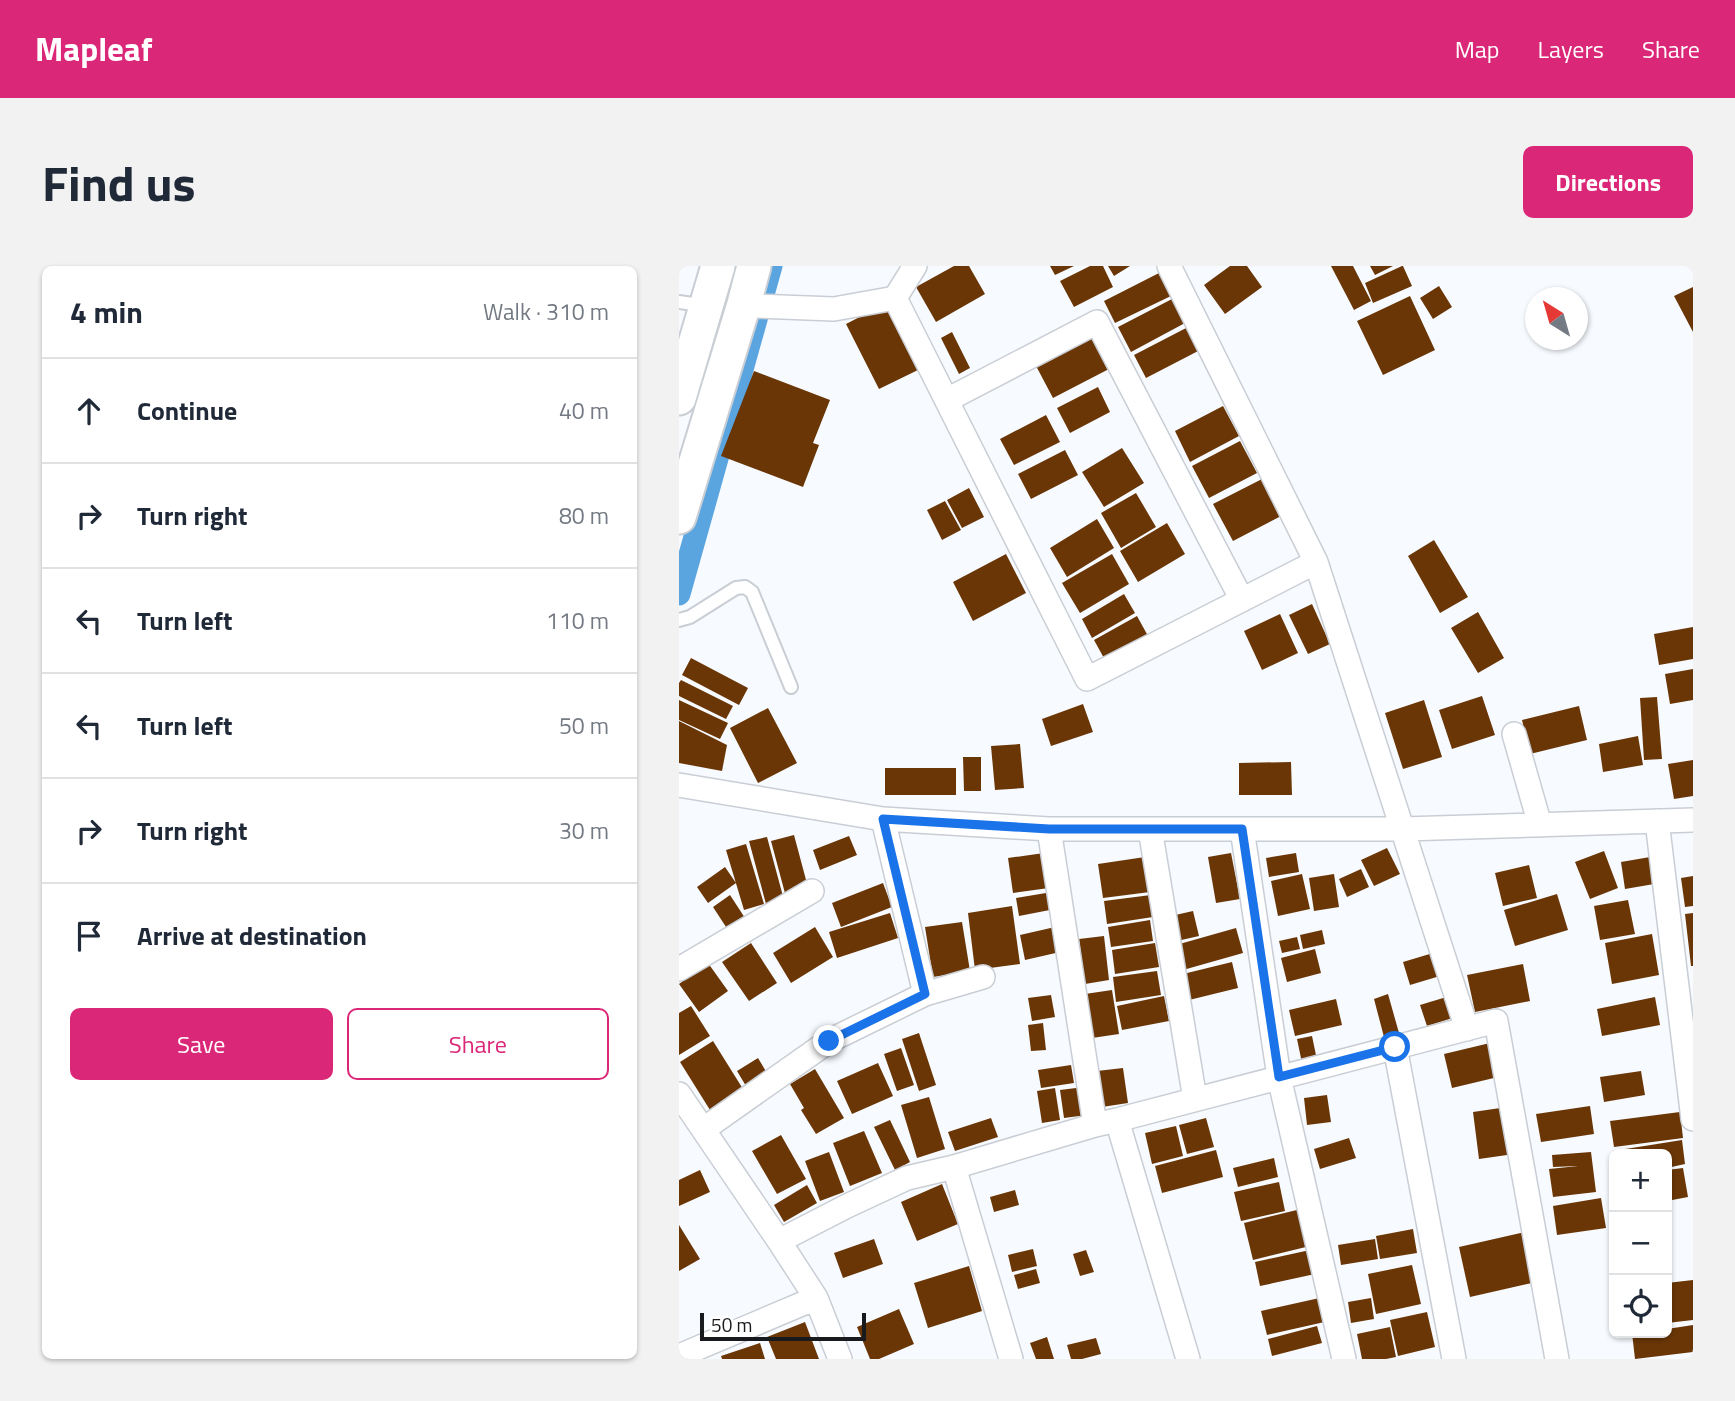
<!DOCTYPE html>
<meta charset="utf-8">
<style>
:root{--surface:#fff;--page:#f2f2f3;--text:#1f2937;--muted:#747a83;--line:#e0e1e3;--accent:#db2777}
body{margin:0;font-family:"Titillium Web",sans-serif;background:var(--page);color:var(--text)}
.controls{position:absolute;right:21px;bottom:21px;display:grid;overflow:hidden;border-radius:10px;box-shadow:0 2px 5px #0004}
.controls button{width:63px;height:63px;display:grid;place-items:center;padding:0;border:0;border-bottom:2px solid var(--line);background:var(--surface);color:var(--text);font:35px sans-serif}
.compass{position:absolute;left:846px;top:21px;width:63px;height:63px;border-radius:50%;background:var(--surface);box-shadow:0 2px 5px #0004;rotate:323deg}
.scale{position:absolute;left:21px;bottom:18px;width:166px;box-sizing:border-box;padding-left:7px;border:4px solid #191a1d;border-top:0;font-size:19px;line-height:24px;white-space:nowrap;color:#191a1d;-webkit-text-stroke:5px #fff;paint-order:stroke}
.stop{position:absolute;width:21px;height:21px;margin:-16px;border:5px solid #1a73e8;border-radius:50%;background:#fff}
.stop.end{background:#1a73e8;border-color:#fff;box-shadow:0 2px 7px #0008}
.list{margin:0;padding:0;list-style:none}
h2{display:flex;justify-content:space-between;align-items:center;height:91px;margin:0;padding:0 28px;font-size:30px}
h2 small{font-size:23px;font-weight:400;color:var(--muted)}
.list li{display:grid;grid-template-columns:46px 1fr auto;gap:21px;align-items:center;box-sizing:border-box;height:105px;padding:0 28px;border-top:2px solid var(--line)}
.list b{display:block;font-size:26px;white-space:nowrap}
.list em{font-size:23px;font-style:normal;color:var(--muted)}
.actions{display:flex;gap:14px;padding:21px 28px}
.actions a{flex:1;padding:16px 0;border:2px solid var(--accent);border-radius:10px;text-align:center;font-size:24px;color:var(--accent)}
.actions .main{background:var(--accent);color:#fff}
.icon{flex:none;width:38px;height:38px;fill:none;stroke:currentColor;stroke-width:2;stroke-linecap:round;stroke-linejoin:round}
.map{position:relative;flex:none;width:1014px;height:1093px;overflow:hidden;border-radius:10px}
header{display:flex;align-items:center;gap:42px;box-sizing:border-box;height:98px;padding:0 35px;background:var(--accent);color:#fff}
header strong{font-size:33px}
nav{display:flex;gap:38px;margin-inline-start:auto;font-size:24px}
.intro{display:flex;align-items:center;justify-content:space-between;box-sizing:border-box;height:168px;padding:0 42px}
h1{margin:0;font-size:49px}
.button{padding:18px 32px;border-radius:10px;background:var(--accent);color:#fff;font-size:24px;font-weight:700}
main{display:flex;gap:42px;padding:0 42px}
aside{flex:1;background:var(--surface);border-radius:10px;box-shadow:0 2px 5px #0004}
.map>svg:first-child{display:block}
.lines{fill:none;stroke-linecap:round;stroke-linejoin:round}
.canal{stroke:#5aa5e0;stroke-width:23}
.building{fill:#6a3606}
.lane-casing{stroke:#c9ced5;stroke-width:16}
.street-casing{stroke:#c9ced5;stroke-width:26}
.secondary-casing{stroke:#c9ced5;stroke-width:37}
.lane{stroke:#fff;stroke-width:12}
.street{stroke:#fff;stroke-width:23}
.secondary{stroke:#fff;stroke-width:33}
.route{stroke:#1a73e8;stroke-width:9}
</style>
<header>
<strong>Mapleaf</strong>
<nav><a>Map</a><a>Layers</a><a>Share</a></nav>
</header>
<div class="intro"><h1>Find us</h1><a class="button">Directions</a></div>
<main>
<aside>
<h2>4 min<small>Walk · 310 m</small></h2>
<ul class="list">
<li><svg class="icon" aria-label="ahead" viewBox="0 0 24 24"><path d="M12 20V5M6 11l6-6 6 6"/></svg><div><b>Continue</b></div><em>40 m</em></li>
<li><svg class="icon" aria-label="right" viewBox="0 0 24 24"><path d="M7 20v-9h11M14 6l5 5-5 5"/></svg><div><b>Turn right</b></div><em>80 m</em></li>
<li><svg class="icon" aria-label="left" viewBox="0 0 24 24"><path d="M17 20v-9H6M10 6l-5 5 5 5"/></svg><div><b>Turn left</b></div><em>110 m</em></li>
<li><svg class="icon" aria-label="left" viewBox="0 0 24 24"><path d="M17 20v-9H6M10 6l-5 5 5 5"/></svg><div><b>Turn left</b></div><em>50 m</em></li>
<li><svg class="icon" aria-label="right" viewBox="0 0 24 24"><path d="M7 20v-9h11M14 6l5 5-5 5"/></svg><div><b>Turn right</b></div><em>30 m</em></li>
<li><svg class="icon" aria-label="arrive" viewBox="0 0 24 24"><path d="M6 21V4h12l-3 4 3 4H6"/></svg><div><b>Arrive at destination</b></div></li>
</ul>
<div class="actions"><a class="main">Save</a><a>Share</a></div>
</aside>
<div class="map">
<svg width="1014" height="1093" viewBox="0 0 1014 1093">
<rect width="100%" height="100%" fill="#f7faff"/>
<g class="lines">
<path class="canal" d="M0 328 92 0"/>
</g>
<path class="building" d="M275 0H290L306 28 257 56 237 21Z
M371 0H395L376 9Z
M411 0H424L434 21 395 41 381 15Z
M429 0H451L435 10Z
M551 0H568L583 21 546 48 525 19Z
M652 0H674L692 35 675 44Z
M691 0H714L696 9Z
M723 0H724L733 20 694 37 686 17Z
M482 6 494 29 436 57 425 35Z
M760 20 773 41 754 53 741 32Z
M1014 21V66L995 30Z
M731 30 756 84 704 109 678 55Z
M493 33 506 57 452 86 439 61Z
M206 38 239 104 200 123 167 58Z
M511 60 523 83 467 112 455 89Z
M273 66 291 102 280 108 262 72Z
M413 69 430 103 374 132 356 98Z
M75 105 151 134 134 177 140 179 124 221 42 190Z
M419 121 431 146 391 167 378 142Z
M544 140 560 170 511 196 496 165Z
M367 149 381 176 335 199 321 173Z
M561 175 578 207 530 232 513 200Z
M443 182 465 217 425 241 403 206Z
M386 184 399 209 352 233 339 208Z
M585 212 604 249 554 275 534 238Z
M290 222 305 251 283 262 268 234Z
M457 227 477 261 442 282 422 247Z
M266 235 282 264 263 274 248 244Z
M418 253 435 282 388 311 371 282Z
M488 257 506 288 459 316 441 285Z
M755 274 789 331 761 347 729 290Z
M327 288 347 327 294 355 274 316Z
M433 288 450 318 401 347 383 317Z
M445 328 456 347 413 372 403 353Z
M633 338 651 378 629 388 610 349Z
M799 346 825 392 799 407 772 362Z
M601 348 619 387 583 404 565 365Z
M458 350 469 370 426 394 415 374Z
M1014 361V393L980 399 975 368Z
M12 392 69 422 60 439 3 409Z
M1014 403V434L991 438 986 408Z
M2 414 54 440 47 453 0 430V417Z
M803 430 816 469 773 483 760 444Z
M978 431 983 493 965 494 961 432Z
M0 434 49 457 41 473 0 454Z
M745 434 763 491 724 503 706 447Z
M404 438 414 466 372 480 363 453Z
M900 440 908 474 851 488 843 454Z
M89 442 118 497 79 517 51 462Z
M0 455 48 479 43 505 0 497Z
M959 470 964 499 924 506 920 478Z
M341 478 345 522 316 524 312 480Z
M284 491H302V525H285Z
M1014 494V530L995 533 989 498Z
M612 496 613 529H560V497Z
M206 502H277V529H206Z
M115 569 130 625 107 631 92 575Z
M170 570 178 589 141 604 134 584Z
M88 571 105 634 87 638 70 575Z
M67 578 85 638 65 644 47 584Z
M708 582 721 608 695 620 682 594Z
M925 585 939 622 911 633 896 596Z
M365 587 370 622 334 627 329 592Z
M552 587 561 633 537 637 529 591Z
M617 587 620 606 590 611 587 592Z
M977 590 981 617 946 623 942 596Z
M466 591 471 626 424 632 419 598Z
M850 599 858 632 824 640 816 607Z
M46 601 57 617 29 637 18 621Z
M682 603 690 621 668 631 660 613Z
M623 608 631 643 599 650 592 615Z
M655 608 660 641 635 645 630 612Z
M1014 610V640L1006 641 1002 612Z
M204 617 213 641 162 661 153 637Z
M373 626 376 643 340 650 337 632Z
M878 628 889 664 836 680 825 644Z
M51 629 66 652 49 664 34 641Z
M472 629 474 651 428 658 425 635Z
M949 634 956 668 921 674 915 640Z
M333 640 341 698 296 704 289 647Z
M514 645 520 670 498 675 492 650Z
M211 647 219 672 158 692 150 666Z
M1014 647V700H1012L1006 648Z
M471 654 474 675 432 681 429 661Z
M283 656 291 705 254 711 246 661Z
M136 661 154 691 112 717 94 687Z
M376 661 381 686 346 694 341 669Z
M557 662 564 687 504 704 497 679Z
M643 664 646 678 624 683 621 669Z
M973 668 980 709 933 718 926 677Z
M425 670 430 714 406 718 400 673Z
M618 671 621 683 603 687 600 675Z
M72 677 98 717 70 735 43 696Z
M476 677 480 701 436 708 433 684Z
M636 683 642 707 608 716 602 692Z
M754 687 761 710 731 719 724 696Z
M553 696 559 722 506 735 500 709Z
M29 697 49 725 20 746 0 718Z
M844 698 851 735 796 746 788 709Z
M478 705 482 729 437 736 434 711Z
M433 724 440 768 413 772 406 728Z
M709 728 720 767 705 771 695 733Z
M372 729 376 751 353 755 349 732Z
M774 729 780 750 748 760 741 739Z
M485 730 490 755 443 764 438 740Z
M976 731 981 759 923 770 918 743Z
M657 733 663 759 616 770 610 744Z
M12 740 31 770 0 789V747Z
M364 757 367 784 352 785 349 759Z
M240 767 257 819 240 825 223 773Z
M633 770 638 794 623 797 618 773Z
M34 775 64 823 31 844 1 796Z
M811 777 819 811 773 822 765 788Z
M222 782 235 819 218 825 205 788Z
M79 792 88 807 67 820 58 805Z
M199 797 214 830 173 848 158 815Z
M392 799 395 817 362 822 359 804Z
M444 802 449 837 423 841 418 805Z
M136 803 165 852 137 868 122 844 125 842 111 818Z
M962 805 966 829 925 836 921 811Z
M405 821 408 849 385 852 381 824Z
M376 822 381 854 363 857 358 825Z
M648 829 652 856 628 859 625 832Z
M250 831 266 883 238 892 222 839Z
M911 840 915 868 862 876 857 848Z
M828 841 835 888 800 893 794 846Z
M1001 846 1004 872 935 881 931 855Z
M312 852 319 871 276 885 269 866Z
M527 852 535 881 508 888 500 859Z
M211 854 231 896 216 904 195 861Z
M497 860 504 890 473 898 466 867Z
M185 865 203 907 171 920 154 877Z
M102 869 127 913 98 928 73 885Z
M670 872 677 892 641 903 635 883Z
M1003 874 1006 898 988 902V888H935L934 885Z
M537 884 544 911 483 927 476 900Z
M150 886 165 926 141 935 126 895Z
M912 886 917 926 874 931 870 903 899 900 874 901 873 889Z
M595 892 599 911 559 921 554 902Z
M1004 902 1009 931 988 935V904Z
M21 904 31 926 0 940V914Z
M600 916 606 945 562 955 555 926Z
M263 918 279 958 238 975 222 936Z
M128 919 138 937 105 956 95 939Z
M336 924 340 939 315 946 311 931Z
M922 932 927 962 878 969 874 940Z
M622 943 631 980 574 994 565 957Z
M0 959 21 993 0 1005Z
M734 963 738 987 701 993 697 970Z
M846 966 857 1016 791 1031 780 981Z
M195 973 204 998 164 1012 155 987Z
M696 973 699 993 662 999 659 979Z
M354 983 358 1000 333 1006 329 989Z
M407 984 415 1006 401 1010 394 988Z
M631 984 636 1008 581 1020 576 996Z
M733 999 742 1038 697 1048 689 1008Z
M290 1000 303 1045 249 1062 235 1017Z
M357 1003 361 1017 339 1023 335 1009Z
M1014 1014V1054L988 1057V1017Z
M645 1031 650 1055 588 1069 582 1045Z
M692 1032 695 1053 672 1057 669 1036Z
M220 1043 235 1078 200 1093H191L178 1061Z
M748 1046 756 1081 719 1090 711 1054Z
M126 1056 140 1093H97L88 1071Z
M1014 1059V1086L956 1093 953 1067H988V1063Z
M638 1060 643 1077 593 1090 589 1073Z
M711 1061 717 1091 707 1093H683L678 1068Z
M368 1071 375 1093H357L351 1077Z
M417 1072 422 1088 403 1093H392L388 1079Z
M81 1077 86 1093H43L42 1090Z"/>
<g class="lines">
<defs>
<path id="lane" d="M0 36 27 40
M0 354 11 351 57 322 66 321 73 326 112 421"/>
<path id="street" d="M490 0 637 296 788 763
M216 32 408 413 637 296
M65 38 76 40 155 43 216 32 236 0
M268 134 418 56 563 334
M835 468 861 559
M0 519 204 553 370 563H725L1014 554
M204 553 246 728
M978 555 1014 853
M370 563 416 859
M471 563 516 833
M563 563 600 811 665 1093
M0 703 133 625
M716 781 775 1093
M0 828 100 975 137 1032 161 1093
M438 854 509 1093
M25 863 150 775 246 728 304 711
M275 901 332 1093
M100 975 168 940 228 912 275 901 416 859 438 854 817 755 878 1093
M0 1090 137 1032"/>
<path id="secondary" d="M0 132 39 0
M0 251 65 38 75 0"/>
</defs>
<use href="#lane" class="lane-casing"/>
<use href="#street" class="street-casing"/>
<use href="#secondary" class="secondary-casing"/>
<use href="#lane" class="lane"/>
<use href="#street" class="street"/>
<use href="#secondary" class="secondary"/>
</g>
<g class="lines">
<path class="route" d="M150 775 246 728 204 553 370 563H563L600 811 716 781"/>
</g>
</svg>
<div class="controls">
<button>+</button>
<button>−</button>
<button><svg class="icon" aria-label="locate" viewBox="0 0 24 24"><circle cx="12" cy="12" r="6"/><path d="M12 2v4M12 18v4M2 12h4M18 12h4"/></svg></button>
</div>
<svg class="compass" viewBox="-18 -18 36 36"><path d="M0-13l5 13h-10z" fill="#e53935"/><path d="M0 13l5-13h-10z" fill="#747a83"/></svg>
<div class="scale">50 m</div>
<div class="stop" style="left:716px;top:781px"></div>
<div class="stop end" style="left:150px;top:775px"></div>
</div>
</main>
